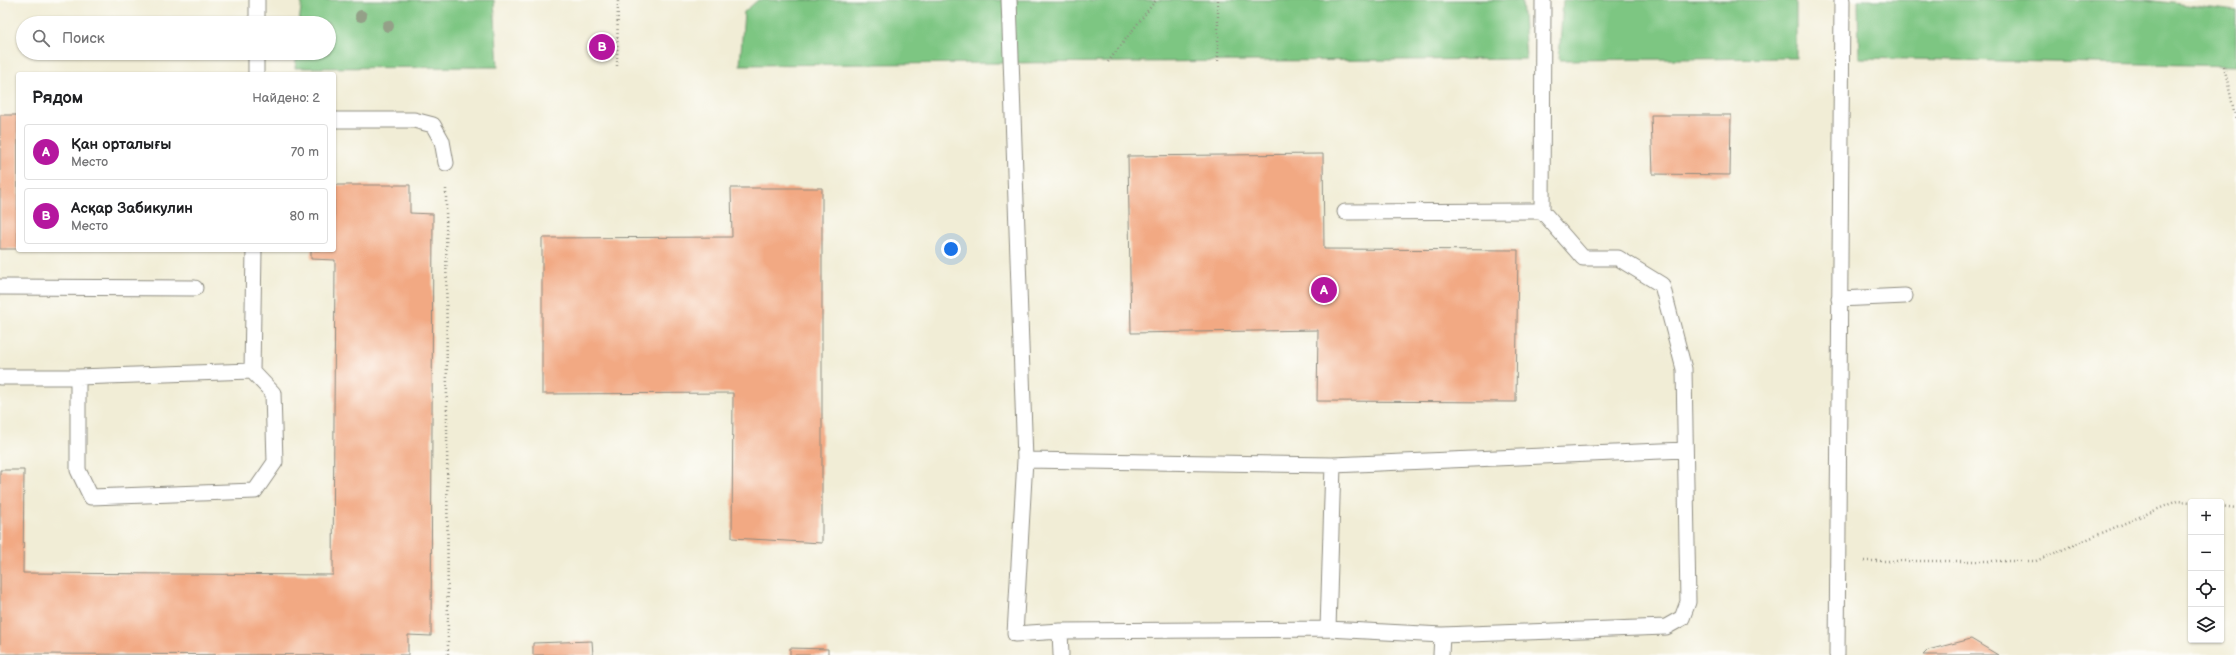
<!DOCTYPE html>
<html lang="ru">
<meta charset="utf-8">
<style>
:root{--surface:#fff;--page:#f6f6f6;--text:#202124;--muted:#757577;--line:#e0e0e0;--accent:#b5179e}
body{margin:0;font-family:"Balsamiq Sans",sans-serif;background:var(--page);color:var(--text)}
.controls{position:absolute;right:12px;bottom:12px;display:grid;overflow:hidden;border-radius:4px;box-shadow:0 1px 3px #0004}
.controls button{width:36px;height:36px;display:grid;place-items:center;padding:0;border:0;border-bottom:1px solid var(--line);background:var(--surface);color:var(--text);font:20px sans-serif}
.you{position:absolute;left:951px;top:249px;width:14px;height:14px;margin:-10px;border:3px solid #fff;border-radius:50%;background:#1a73e8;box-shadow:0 0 0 6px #1a73e833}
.badge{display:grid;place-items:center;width:26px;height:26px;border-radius:50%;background:var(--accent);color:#fff;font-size:13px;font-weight:700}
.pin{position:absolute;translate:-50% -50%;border:2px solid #fff;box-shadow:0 1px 4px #0006}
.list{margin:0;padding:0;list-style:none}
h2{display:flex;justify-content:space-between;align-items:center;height:52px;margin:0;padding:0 16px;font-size:17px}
h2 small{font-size:13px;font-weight:400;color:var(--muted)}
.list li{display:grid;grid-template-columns:26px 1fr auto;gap:12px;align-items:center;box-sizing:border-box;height:56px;margin:0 8px 8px;padding:0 8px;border:1px solid var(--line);border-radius:4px}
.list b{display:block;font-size:15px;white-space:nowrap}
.list p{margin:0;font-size:13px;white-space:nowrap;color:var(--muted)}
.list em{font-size:13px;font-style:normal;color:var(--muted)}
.icon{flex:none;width:22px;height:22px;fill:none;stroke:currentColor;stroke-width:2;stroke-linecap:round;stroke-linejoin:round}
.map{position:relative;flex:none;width:2236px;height:655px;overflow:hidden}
.search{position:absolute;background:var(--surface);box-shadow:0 1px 3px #0004;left:16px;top:16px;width:320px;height:44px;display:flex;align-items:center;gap:10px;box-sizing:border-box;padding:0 14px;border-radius:22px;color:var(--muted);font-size:15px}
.panel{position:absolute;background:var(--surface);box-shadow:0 1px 3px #0004;left:16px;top:72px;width:320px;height:180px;border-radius:4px}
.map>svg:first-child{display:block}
.green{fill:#7dc682;stroke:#547856}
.building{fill:#f2a983}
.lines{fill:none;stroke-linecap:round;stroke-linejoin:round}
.lane-casing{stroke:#8e8c80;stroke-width:17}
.path{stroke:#8e8c80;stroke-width:2.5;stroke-dasharray:1 3;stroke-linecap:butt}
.lane{stroke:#fff;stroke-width:15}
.tree{fill:#94a088}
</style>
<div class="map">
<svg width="2236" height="655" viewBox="0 0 2236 655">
<rect width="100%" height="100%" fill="#fdfcf7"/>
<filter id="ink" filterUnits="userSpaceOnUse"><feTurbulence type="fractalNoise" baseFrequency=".025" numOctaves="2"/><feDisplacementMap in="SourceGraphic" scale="8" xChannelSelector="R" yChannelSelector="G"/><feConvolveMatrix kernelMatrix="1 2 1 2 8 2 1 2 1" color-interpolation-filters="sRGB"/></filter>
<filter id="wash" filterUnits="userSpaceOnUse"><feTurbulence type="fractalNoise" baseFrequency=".012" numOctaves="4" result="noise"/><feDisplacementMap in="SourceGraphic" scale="16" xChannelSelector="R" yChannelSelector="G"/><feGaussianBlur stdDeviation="0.9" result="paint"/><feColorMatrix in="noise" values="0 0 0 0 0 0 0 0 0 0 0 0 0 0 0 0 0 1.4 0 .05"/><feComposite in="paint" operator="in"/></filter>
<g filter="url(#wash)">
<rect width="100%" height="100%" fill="#f1edd6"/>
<path class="green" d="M302 0H494L498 67 295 68 297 53H329V23H299Z
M758 0H1522L1526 59 740 65 744 12Z
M1563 0H1796V58L1559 60Z
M1858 0H2147L2236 11V66L1859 58Z"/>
<g id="blocks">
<path class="building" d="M0 115H18V249H0Z
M1651 115H1731L1730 175 1653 174Z
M1323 154 1324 249 1518 250 1516 402 1317 401 1318 330 1131 333 1128 156Z
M334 185H410V213L433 214 431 636 408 635V655L0 654V470H24L23 573 333 575 335 260 311 259V250H334Z
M731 188H822V543L732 538 733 393 542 394V238L732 237Z
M1971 639 1998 655H1923L1928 650Z
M592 641 593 655H533V643Z
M790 648 828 649V655H790Z"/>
</g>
</g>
<g filter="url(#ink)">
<use href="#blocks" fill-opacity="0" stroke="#8e8c80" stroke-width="1"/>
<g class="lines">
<defs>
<path id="lane" d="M1009 0 1025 460 1015 634 1060 631 1328 629 1442 635 1666 627 1682 618 1688 602 1684 369 1662 285 1618 258H1583L1542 211 1345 212
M257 23V0
M256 74V53
M334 120H414L433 125 442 141 446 163
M1542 211 1543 0
M0 287 195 288
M1839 299 1905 296
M252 371 78 377V470L91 497 255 491 275 462 273 393 252 371 254 250
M0 377H78
M1025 460 1333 465 1685 450
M1328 629 1333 465
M1060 631 1061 655
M1441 655 1442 635
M1837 655 1842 0"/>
</defs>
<use href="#lane" class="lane-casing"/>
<path class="path" d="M1218 0V62
M1108 62 1156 0
M617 66 618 0
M2224 66 2236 120
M446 189 448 655
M2221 506 2236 508
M1864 561H2036L2177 501 2191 502"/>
<use href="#lane" class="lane"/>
</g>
<g class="tree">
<circle cx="361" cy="16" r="6"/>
<circle cx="388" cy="26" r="6"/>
</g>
</g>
</svg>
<div class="controls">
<button>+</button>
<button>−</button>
<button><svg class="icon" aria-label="locate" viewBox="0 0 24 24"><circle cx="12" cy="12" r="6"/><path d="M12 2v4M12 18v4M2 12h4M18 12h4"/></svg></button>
<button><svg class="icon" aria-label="layers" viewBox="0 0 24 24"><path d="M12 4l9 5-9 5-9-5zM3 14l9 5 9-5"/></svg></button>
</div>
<div class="you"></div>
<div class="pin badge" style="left:1324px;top:290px">A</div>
<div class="pin badge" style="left:602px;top:47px">B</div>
<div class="search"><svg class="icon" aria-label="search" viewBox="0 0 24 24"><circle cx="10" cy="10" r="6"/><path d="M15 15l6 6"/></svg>Поиск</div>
<section class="panel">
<h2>Рядом<small>Найдено: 2</small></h2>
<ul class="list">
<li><span class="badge">A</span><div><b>Қан орталығы</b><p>Место</p></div><em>70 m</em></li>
<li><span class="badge">B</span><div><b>Асқар Забикулин</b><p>Место</p></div><em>80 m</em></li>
</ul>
</section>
</div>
